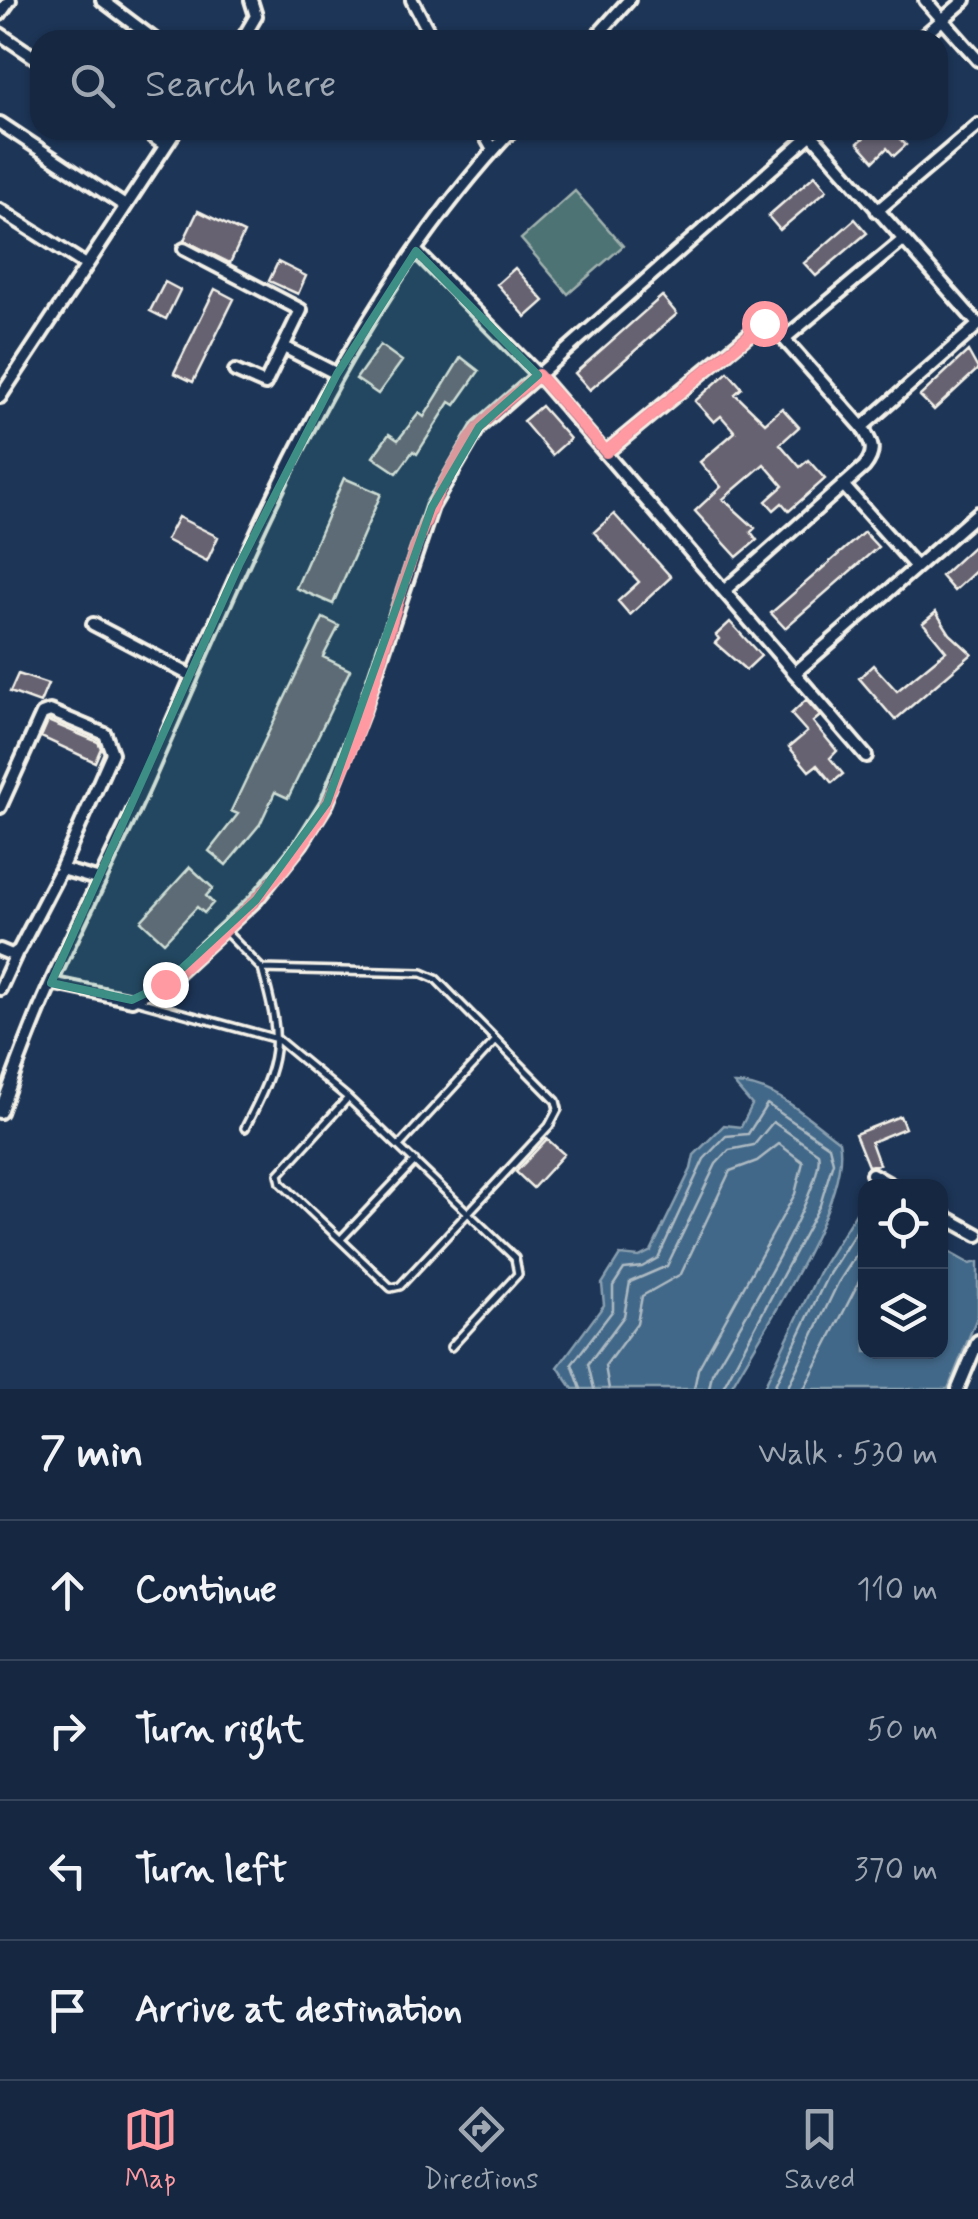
<!DOCTYPE html>
<meta charset="utf-8">
<style>
:root{--surface:#162841;--page:#23344c;--text:#f1f3f6;--muted:#9ea6b1;--line:#35445a;--accent:#ff9aa2}
body{margin:0;font-family:Mynerve,sans-serif;background:var(--page);color:var(--text)}
.controls{position:absolute;right:30px;bottom:30px;display:grid;overflow:hidden;border-radius:20px;box-shadow:0 2px 8px #0004}
.controls button{width:90px;height:90px;display:grid;place-items:center;padding:0;border:0;border-bottom:2px solid var(--line);background:var(--surface);color:var(--text);font:50px sans-serif}
.stop{position:absolute;width:30px;height:30px;margin:-22px;border:8px solid #ff9aa2;border-radius:50%;background:#fff}
.stop.end{background:#ff9aa2;border-color:#fff;box-shadow:0 2px 10px #0008}
.list{margin:0;padding:0;list-style:none}
h2{display:flex;justify-content:space-between;align-items:center;height:130px;margin:0;padding:0 40px;font-size:42px}
h2 small{font-size:32px;font-weight:400;color:var(--muted)}
.list li{display:grid;grid-template-columns:65px 1fr auto;gap:30px;align-items:center;box-sizing:border-box;height:140px;padding:0 40px;border-top:2px solid var(--line)}
.list b{display:block;font-size:38px;white-space:nowrap}
.list em{font-size:32px;font-style:normal;color:var(--muted)}
.icon{flex:none;width:55px;height:55px;fill:none;stroke:currentColor;stroke-width:2;stroke-linecap:round;stroke-linejoin:round}
.map{position:relative;flex:none;width:978px;height:1389px;overflow:hidden}
.search{position:absolute;background:var(--surface);box-shadow:0 2px 8px #0004;left:30px;right:30px;top:30px;height:110px;display:flex;align-items:center;gap:25px;box-sizing:border-box;padding:0 35px;border-radius:30px;color:var(--muted);font-size:38px}
.sheet{height:690px;background:var(--surface)}
nav{display:flex;justify-content:space-around;align-items:center;box-sizing:border-box;height:140px;border-top:2px solid var(--line);background:var(--surface);font-size:28px;color:var(--muted)}
nav a{display:grid;justify-items:center;gap:5px}
nav .on{color:var(--accent)}
.map>svg:first-child{display:block}
.green{fill:#4e7374;stroke:#a1b2ae;stroke-width:2.5}
.water{fill:#426889;stroke:#899faf;stroke-width:2.5}
.lines{fill:none;stroke-linecap:round;stroke-linejoin:round}
.shore{stroke:#adbac2;stroke-width:2.5}
.building{fill:#666272;stroke:#f4f1e8;stroke-width:2.5}
.service-casing{stroke:#f4f1e8;stroke-width:12}
.minor-casing{stroke:#f4f1e8;stroke-width:18}
.service{stroke:#1d3557;stroke-width:5}
.minor{stroke:#1d3557;stroke-width:10}
.route{stroke:#ff9aa2;stroke-width:12}
.marked{fill:#3d8f86;fill-opacity:0.2;stroke:#3d8f86;stroke-width:8;stroke-linejoin:round}
</style>
<div class="map">
<svg width="978" height="1389" viewBox="0 0 978 1389">
<rect width="100%" height="100%" fill="#1d3557"/>
<filter id="ink" filterUnits="userSpaceOnUse"><feTurbulence type="fractalNoise" baseFrequency=".01" numOctaves="2"/><feDisplacementMap in="SourceGraphic" scale="20" xChannelSelector="R" yChannelSelector="G"/><feConvolveMatrix kernelMatrix="1 2 1 2 8 2 1 2 1" color-interpolation-filters="sRGB"/></filter>
<g filter="url(#ink)">
<path class="green" d="M575 191 623 246 568 294 521 239Z"/>
<path class="water" d="M734 1084C773 1083 809 1119 839 1141 852 1199 761 1333 730 1389H573L558 1367 604 1305 602 1284 620 1255 639 1257 651 1251 691 1169 694 1155 724 1125 741 1127 752 1105Z
M862 1203 866 1352H940L941 1238 945 1250 970 1264 978 1262V1315L948 1389H763L819 1272Z"/>
<g class="lines">
<path class="shore" d="M581 1389 572 1364 613 1310V1286L624 1269 642 1267 658 1258 704 1159 726 1136 748 1134 767 1104 829 1146 833 1162 820 1205 722 1389
M594 1389 588 1364 624 1316 630 1282 667 1266 716 1164 729 1150 754 1145 773 1122 818 1153C828 1184 732 1338 712 1374L709 1389
M609 1389 605 1366 637 1323 642 1296 681 1274 730 1171 757 1161 779 1144 803 1162 795 1194 698 1369 694 1389
M773 1389 827 1277 866 1216
M787 1389 838 1283 866 1240
M804 1389 866 1268"/>
</g>
<path class="building" d="M872 130H908L899 138 906 145 894 156 887 148 874 161 858 143Z
M815 175 827 190 780 230 768 216Z
M198 211 244 233 230 263 184 240Z
M855 219 867 233 816 276 804 263Z
M278 262 306 276 298 294 269 281Z
M515 268 544 301 526 317 497 284Z
M165 282 180 290 166 319 150 311Z
M215 289 234 299 193 382 174 373Z
M662 296 677 314 590 390 575 373Z
M380 345 402 361 378 394 356 379Z
M968 351 978 369 934 410 920 396Z
M461 357 479 371 455 405 450 402 417 454 413 451 397 473 373 457 389 434 398 440 419 413 424 417Z
M728 372 742 388 735 394 765 423 782 408 799 427 780 444 800 467 808 460 825 479 789 511 782 503 774 510 766 501 783 486 764 464 723 499 755 528 751 532 757 540 737 557 695 511 721 487 700 462 735 432 721 416 714 422 695 401Z
M541 406 570 439 552 455 523 421Z
M344 478 381 494 333 604 296 588Z
M614 514 671 577 630 615 618 601 639 582 594 532Z
M178 517 218 537 207 561 166 540Z
M864 532 878 547 785 628 771 613Z
M978 542V569L954 591 941 576Z
M936 612 950 634 972 654 895 720 859 678 873 665 897 691 946 651 923 623Z
M323 618 339 626 323 657 350 670 288 798 275 792 260 824 226 865 209 851 238 814 231 811Z
M730 622 761 656 746 670 715 643 719 639 716 635Z
M18 674 48 684 40 703 10 692Z
M806 700 820 716 813 722 837 751 830 758 843 774 832 783 817 765 809 771 789 747 807 732 791 714Z
M48 721 98 742 101 748 95 762 41 737Z
M190 867 213 888 206 896 213 903 204 913 197 907 164 942 141 921Z
M900 1116 905 1128 871 1142 879 1164 868 1166 855 1134Z
M547 1139 564 1154 533 1188 516 1172Z"/>
<g class="lines">
<defs>
<path id="service" d="M224 930 262 969 422 973 436 979 556 1101 558 1109 549 1126 400 1286 391 1288 281 1183 279 1174 348 1098
M135 1000 277 1039 348 1098 515 1258 518 1274 451 1347
M245 1128C281 1058 283 1045 262 969
M399 1146 496 1040
M341 1239 415 1161"/>
<path id="minor" d="M102 0 155 40
M412 0 433 40
M925 0 978 60
M0 14 10 0
M0 34 40 61
M242 40 256 16 251 0
M593 40 629 0
M919 40 965 0
M0 123 125 206
M143 130 165 145
M482 130 493 150
M811 134 978 324
M0 210 86 265
M877 211 978 125
M184 249 301 310 265 384 235 371
M416 251 538 375 866 756
M784 339 862 427
M286 348 337 374
M0 397 176 130
M605 453 759 326H771L784 339 903 240
M843 485 916 567
M725 590 864 467C877 451 872 443 862 427L978 325
M93 624 192 676
M796 672 978 513
M0 807 42 714 50 711 105 734 112 753 61 869 19 950 12 955 0 950
M61 869 100 880
M51 983 132 1000 165 984 256 900 302 843 327 803 364 709 432 507 479 427 816 130
M0 989 16 954
M0 1112C15 1072 29 1032 47 992 80 916 120 843 153 766 251 544 343 310 512 130
M872 1174 893 1186
M940 1214 978 1235
M958 1389 978 1341"/>
</defs>
<use href="#service" class="service-casing"/>
<use href="#minor" class="minor-casing"/>
<use href="#service" class="service"/>
<use href="#minor" class="minor"/>
</g>
</g>
<g class="lines" filter="url(#ink)">
<path class="route" d="M165 984C225 931 289 876 327 804 389 685 394 540 476 431 493 410 517 393 538 375L606 452 764 323"/>
</g>
<path class="marked" d="M416 251 538 375 479 427 432 507 327 803 256 900 165 984 132 1000 51 983 239 565 337 374Z"/>
</svg>
<div class="controls">
<button><svg class="icon" aria-label="locate" viewBox="0 0 24 24"><circle cx="12" cy="12" r="6"/><path d="M12 2v4M12 18v4M2 12h4M18 12h4"/></svg></button>
<button><svg class="icon" aria-label="layers" viewBox="0 0 24 24"><path d="M12 4l9 5-9 5-9-5zM3 14l9 5 9-5"/></svg></button>
</div>
<div class="stop" style="left:764px;top:323px"></div>
<div class="stop end" style="left:165px;top:984px"></div>
<div class="search"><svg class="icon" aria-label="search" viewBox="0 0 24 24"><circle cx="10" cy="10" r="6"/><path d="M15 15l6 6"/></svg>Search here</div>
</div>
<section class="sheet">
<h2>7 min<small>Walk · 530 m</small></h2>
<ul class="list">
<li><svg class="icon" aria-label="ahead" viewBox="0 0 24 24"><path d="M12 20V5M6 11l6-6 6 6"/></svg><div><b>Continue</b></div><em>110 m</em></li>
<li><svg class="icon" aria-label="right" viewBox="0 0 24 24"><path d="M7 20v-9h11M14 6l5 5-5 5"/></svg><div><b>Turn right</b></div><em>50 m</em></li>
<li><svg class="icon" aria-label="left" viewBox="0 0 24 24"><path d="M17 20v-9H6M10 6l-5 5 5 5"/></svg><div><b>Turn left</b></div><em>370 m</em></li>
<li><svg class="icon" aria-label="arrive" viewBox="0 0 24 24"><path d="M6 21V4h12l-3 4 3 4H6"/></svg><div><b>Arrive at destination</b></div></li>
</ul>
</section>
<nav>
<a class="on"><svg class="icon" aria-label="map" viewBox="0 0 24 24"><path d="M3 6l6-2 6 2 6-2v14l-6 2-6-2-6 2zM9 4v14M15 6v14"/></svg>Map</a>
<a><svg class="icon" aria-label="directions" viewBox="0 0 24 24"><path d="M12 3l9 9-9 9-9-9zM9 14v-3h6M13 9l2 2-2 2"/></svg>Directions</a>
<a><svg class="icon" aria-label="saved" viewBox="0 0 24 24"><path d="M7 4h10v16l-5-4-5 4z"/></svg>Saved</a>
</nav>
